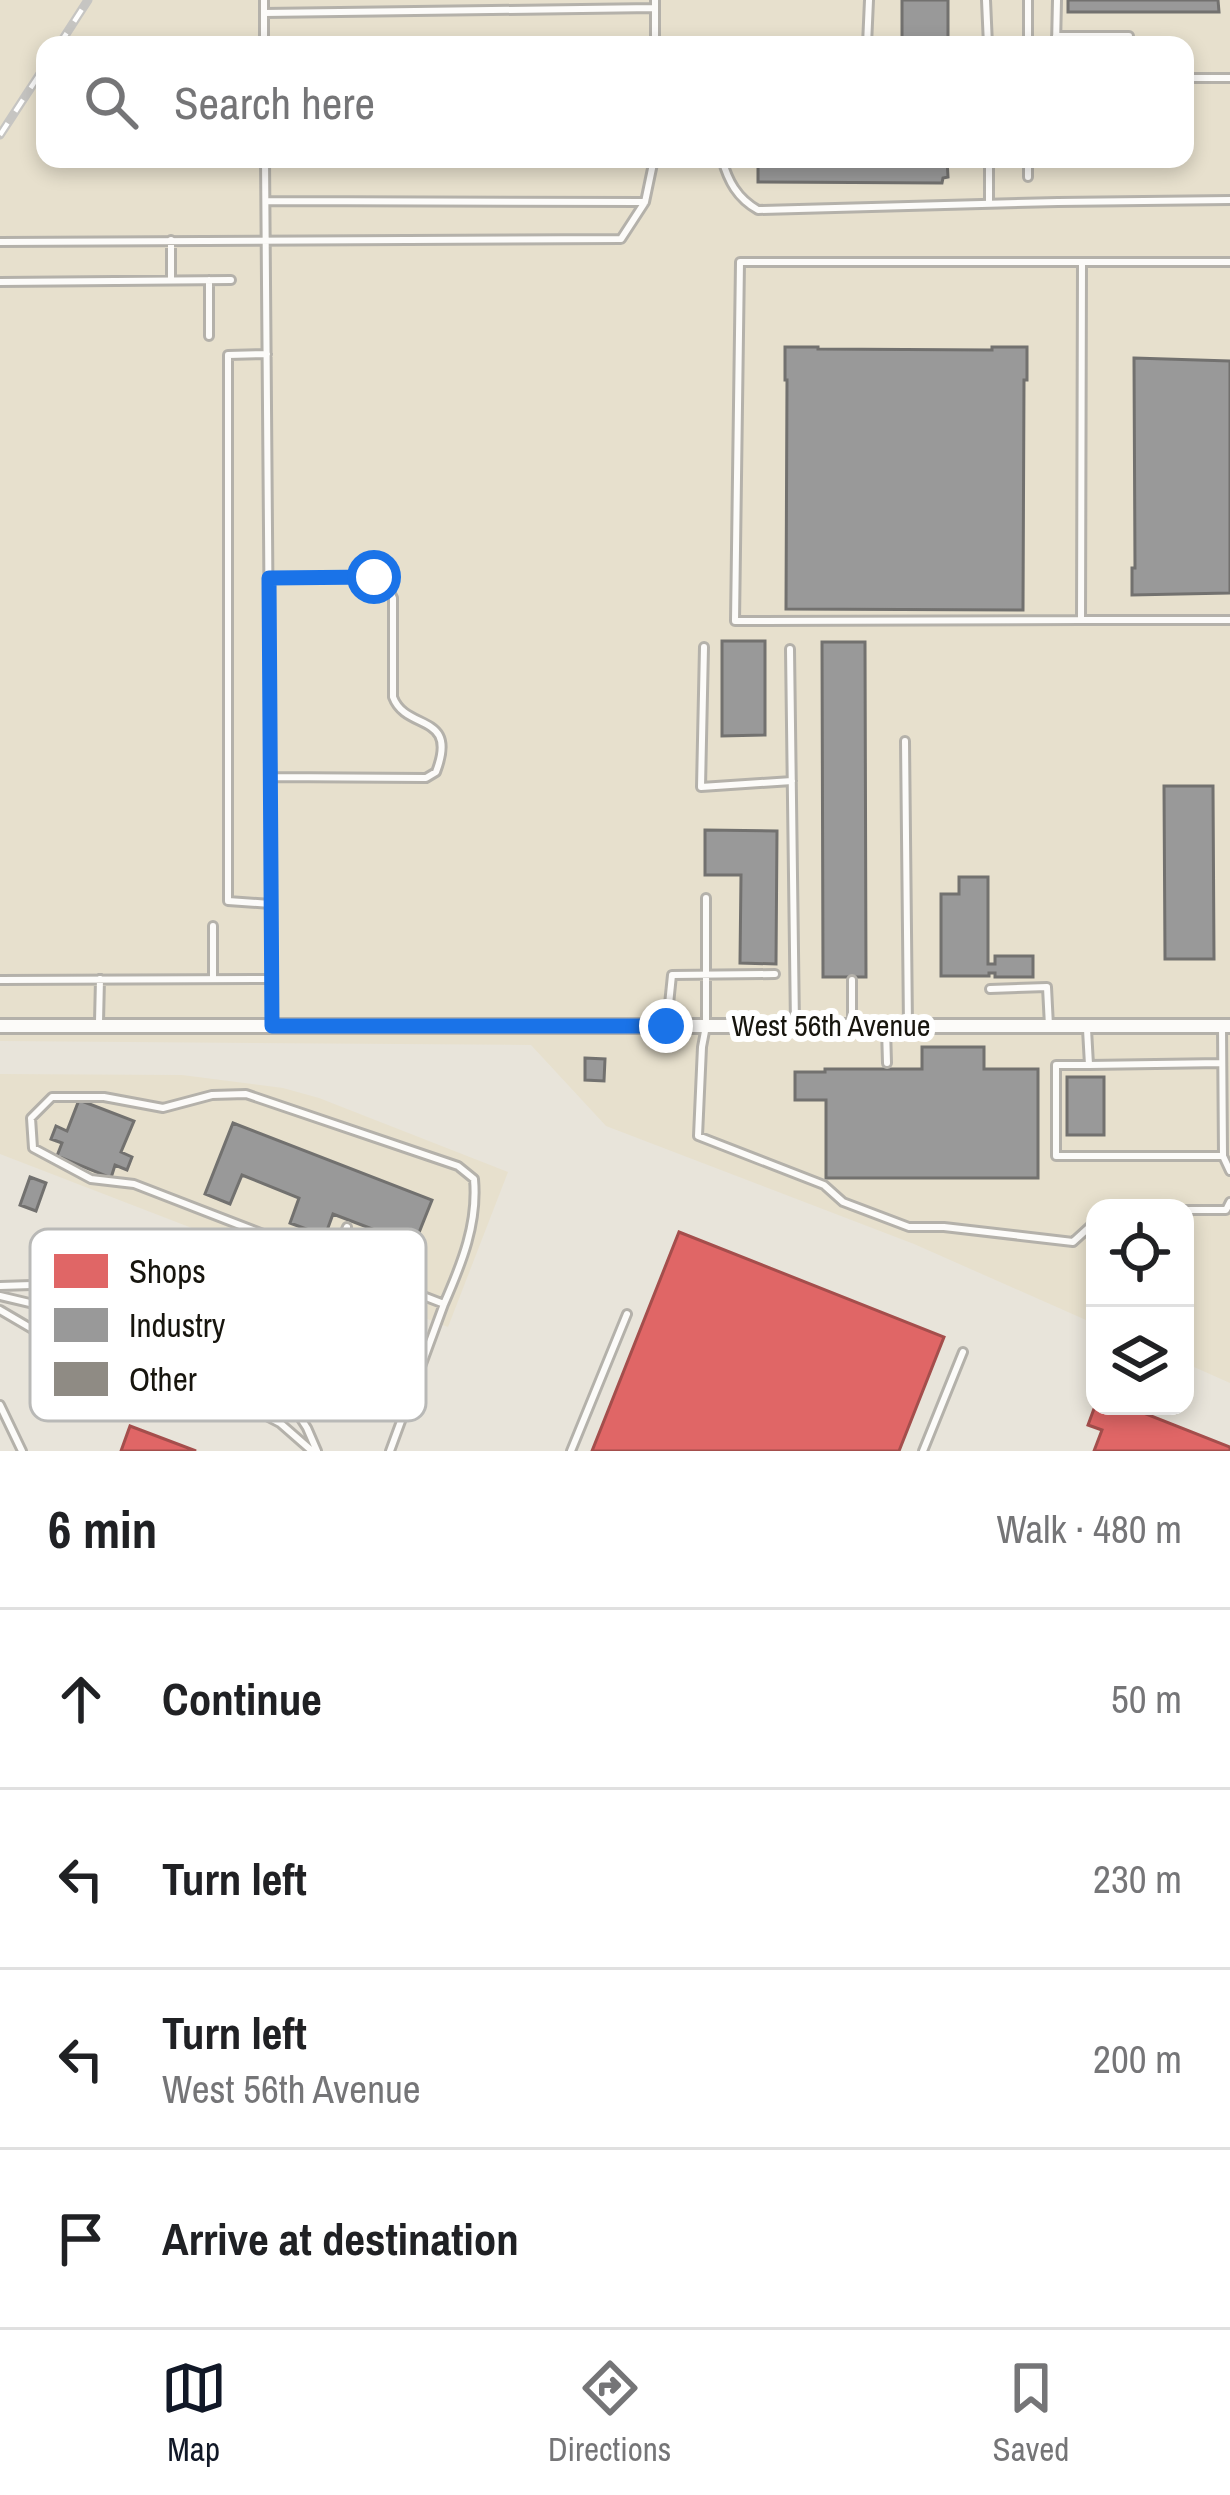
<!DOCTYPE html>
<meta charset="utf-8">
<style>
:root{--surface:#fff;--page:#f2f2f2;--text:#202124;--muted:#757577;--line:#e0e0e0;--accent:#111827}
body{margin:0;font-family:"Archivo Narrow",sans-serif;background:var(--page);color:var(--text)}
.controls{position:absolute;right:36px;bottom:36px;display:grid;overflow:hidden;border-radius:24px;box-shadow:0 6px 18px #0003}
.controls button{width:108px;height:108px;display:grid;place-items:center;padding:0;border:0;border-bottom:3px solid var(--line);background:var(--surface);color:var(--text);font:60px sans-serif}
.stop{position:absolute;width:36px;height:36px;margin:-27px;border:9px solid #1a73e8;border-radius:50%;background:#fff}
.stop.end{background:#1a73e8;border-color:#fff;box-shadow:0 3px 12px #0008}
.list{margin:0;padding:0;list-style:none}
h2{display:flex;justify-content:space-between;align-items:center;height:156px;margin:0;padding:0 48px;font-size:51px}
h2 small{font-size:39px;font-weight:400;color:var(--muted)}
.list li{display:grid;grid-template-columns:78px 1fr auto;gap:36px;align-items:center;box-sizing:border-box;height:180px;padding:0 48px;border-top:3px solid var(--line)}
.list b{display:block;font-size:45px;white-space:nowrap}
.list p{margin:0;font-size:39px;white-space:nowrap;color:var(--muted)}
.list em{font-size:39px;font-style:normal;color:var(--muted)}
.icon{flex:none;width:66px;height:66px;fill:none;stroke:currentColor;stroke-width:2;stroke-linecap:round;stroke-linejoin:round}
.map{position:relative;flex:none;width:1230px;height:1451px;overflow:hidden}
.search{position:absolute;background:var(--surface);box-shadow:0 6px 18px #0003;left:36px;right:36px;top:36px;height:132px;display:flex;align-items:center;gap:30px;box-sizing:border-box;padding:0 42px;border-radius:24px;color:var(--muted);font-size:45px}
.sheet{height:876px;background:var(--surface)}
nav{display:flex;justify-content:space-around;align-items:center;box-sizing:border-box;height:168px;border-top:3px solid var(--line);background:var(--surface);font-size:33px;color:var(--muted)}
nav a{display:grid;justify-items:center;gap:6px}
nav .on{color:var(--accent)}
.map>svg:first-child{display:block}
.built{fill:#e7e0cd;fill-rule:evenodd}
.shops{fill:#e06666;stroke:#a44e4c;stroke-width:3}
.industry{fill:#999;stroke:#72716f;stroke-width:3}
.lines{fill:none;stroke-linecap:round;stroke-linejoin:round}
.service-casing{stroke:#b4b1aa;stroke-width:12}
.minor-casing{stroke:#b4b1aa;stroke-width:18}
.service{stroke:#fcfbf9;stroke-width:6}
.minor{stroke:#fcfbf9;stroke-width:12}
.rail-casing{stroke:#c6c5c2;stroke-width:9}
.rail{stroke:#fff;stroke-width:4.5;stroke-dasharray:14;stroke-linecap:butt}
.route{stroke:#1a73e8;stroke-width:15}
.labels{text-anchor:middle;stroke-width:12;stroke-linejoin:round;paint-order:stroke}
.street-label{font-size:30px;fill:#17150e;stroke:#fff}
.key{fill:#fff;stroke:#b9b9b7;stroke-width:3}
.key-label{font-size:33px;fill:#17150e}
</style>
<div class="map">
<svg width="1230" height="1451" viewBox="0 0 1230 1451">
<rect width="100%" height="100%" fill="#e8e4da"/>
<path class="built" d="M0 0H1230V1383L1185 1363V1208H1095V1324L914 1244 606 1126 531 1045 0 1041ZM45 45H1185V159H45Z
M0 1074 182 1075 283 1088 319 1098 508 1172 448 1327 0 1154Z"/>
<path class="shops" d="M679 1232 944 1337 899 1451H592Z
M1095 1406H1126L1230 1447V1451H1094L1102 1430 1088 1425Z
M130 1426 196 1451H121Z"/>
<path class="industry" d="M902 0H948V45H902Z
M1068 0H1218L1219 12H1068Z
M758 159H947L948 177 943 178 942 183 758 182Z
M785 347H818V349L992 350V347H1027V380H1024L1023 610 786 609 787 380H785Z
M1134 358 1230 361V593L1132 595V568H1135Z
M722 641H765V735L722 736Z
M822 642H865L866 977H823Z
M1164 786H1213L1214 959H1165Z
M705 830 777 831 776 964 740 963 741 875H705Z
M959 877H988V964H995V956H1033V977H995V973H989V976H941V894H959Z
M922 1047H984V1069H1038V1178H826V1100H795V1072H825V1069H922Z
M585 1058 605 1059 604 1081 585 1080Z
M1067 1077H1104V1135H1067Z
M79 1100 134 1121 121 1152 132 1157 127 1170 115 1165 111 1178 57 1156 62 1143 51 1139 56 1126 67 1131Z
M233 1123 432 1200 414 1245 333 1214 325 1236 290 1223 299 1198 242 1175 230 1204 205 1194Z
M30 1177 46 1183 36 1211 20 1205Z"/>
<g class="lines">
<defs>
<path id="service" d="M264 0V13L655 8
M655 0V45
M986 0 988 45
M1028 0V45
M264 13V45
M1056 36H1129
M867 45 869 0
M1056 45 1057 0
M1185 78H1230
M265 159 272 1025
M722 159C728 181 737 198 758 210L1058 202 1230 200
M989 159V203
M1028 159V177
M266 201 645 202
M171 240V279
M0 242 621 239 645 202 654 159
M1082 262 1081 620 735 621 740 262H1230
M209 280V336
M0 282 231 280
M267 354 228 355V901L271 904
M269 578 374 577 387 586 393 598V697C406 732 459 712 436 772L426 778 270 777
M1081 620H1230
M704 647 701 787 792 781
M790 649 795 1026
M905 741 908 1026
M706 898V1026L702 1047 698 1136 824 1185 843 1202 909 1227H944L1073 1242 1095 1222
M213 926V979
M0 980 272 979
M990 989 1047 987 1049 1026
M99 1022 100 979
M667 1024 672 975 775 974
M852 1026V980
M886 1029 887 1063
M1087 1029 1089 1065H1056V1156H1223L1222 1027
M1089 1065 1222 1063
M1223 1156 1230 1171
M1185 1210H1226L1230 1202
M333 1261 347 1227
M361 1272 378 1238
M0 1286 63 1284 237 1348 280 1386 307 1428 317 1451
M0 1296 55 1309 285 1395
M0 1310 97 1367 122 1378 199 1408 259 1412 280 1423 312 1451
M0 1405 22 1451
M390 1451 444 1304 134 1184 91 1179 33 1148 31 1118 52 1097H104L163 1108 212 1095 246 1094 458 1166 474 1179C478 1223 462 1263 444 1304
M571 1451 627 1314
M923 1451 963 1352"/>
<path id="minor" d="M0 1026H1230"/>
</defs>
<use href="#service" class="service-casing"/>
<use href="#minor" class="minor-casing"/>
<use href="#service" class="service"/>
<use href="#minor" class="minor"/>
<defs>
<path id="rail" d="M59 45 88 0
M0 135 45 66"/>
</defs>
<use href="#rail" class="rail-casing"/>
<use href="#rail" class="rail"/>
</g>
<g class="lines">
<path class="route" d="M374 577 269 578 272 1026H666"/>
</g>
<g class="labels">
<g class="street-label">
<text x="831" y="1036">West 56th Avenue</text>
</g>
</g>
<rect x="30" y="1229" width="396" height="192" rx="18" class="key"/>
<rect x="54" y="1254" width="54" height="34" fill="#e06666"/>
<rect x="54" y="1308" width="54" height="34" fill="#999"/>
<rect x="54" y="1362" width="54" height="34" fill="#8f8b84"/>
<g class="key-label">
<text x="129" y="1283">Shops</text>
<text x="129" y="1337">Industry</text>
<text x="129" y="1391">Other</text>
</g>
</svg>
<div class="controls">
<button><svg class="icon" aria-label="locate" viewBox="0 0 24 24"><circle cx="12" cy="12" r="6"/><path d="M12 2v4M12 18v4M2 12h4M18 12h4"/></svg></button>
<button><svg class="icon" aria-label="layers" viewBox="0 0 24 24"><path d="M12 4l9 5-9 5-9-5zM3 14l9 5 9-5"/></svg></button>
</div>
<div class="stop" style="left:374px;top:577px"></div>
<div class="stop end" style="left:666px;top:1026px"></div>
<div class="search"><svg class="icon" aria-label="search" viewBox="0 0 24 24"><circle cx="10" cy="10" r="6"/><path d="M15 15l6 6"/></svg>Search here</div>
</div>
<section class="sheet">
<h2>6 min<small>Walk · 480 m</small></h2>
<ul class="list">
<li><svg class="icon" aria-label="ahead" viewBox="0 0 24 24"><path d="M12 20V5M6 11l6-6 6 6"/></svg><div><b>Continue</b></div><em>50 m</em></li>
<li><svg class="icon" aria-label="left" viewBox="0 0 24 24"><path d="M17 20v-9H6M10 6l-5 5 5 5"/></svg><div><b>Turn left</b></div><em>230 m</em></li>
<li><svg class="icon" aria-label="left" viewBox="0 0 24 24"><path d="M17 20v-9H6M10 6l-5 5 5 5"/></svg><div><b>Turn left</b><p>West 56th Avenue</p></div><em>200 m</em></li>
<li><svg class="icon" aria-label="arrive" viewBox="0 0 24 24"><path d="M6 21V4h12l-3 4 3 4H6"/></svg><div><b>Arrive at destination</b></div></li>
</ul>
</section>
<nav>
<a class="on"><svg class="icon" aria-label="map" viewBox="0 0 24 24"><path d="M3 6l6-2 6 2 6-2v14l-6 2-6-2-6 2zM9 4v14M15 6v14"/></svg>Map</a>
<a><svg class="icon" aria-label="directions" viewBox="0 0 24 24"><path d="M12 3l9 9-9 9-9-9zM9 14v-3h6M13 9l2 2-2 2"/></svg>Directions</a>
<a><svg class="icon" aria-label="saved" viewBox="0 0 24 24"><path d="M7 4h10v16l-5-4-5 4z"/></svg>Saved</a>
</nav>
